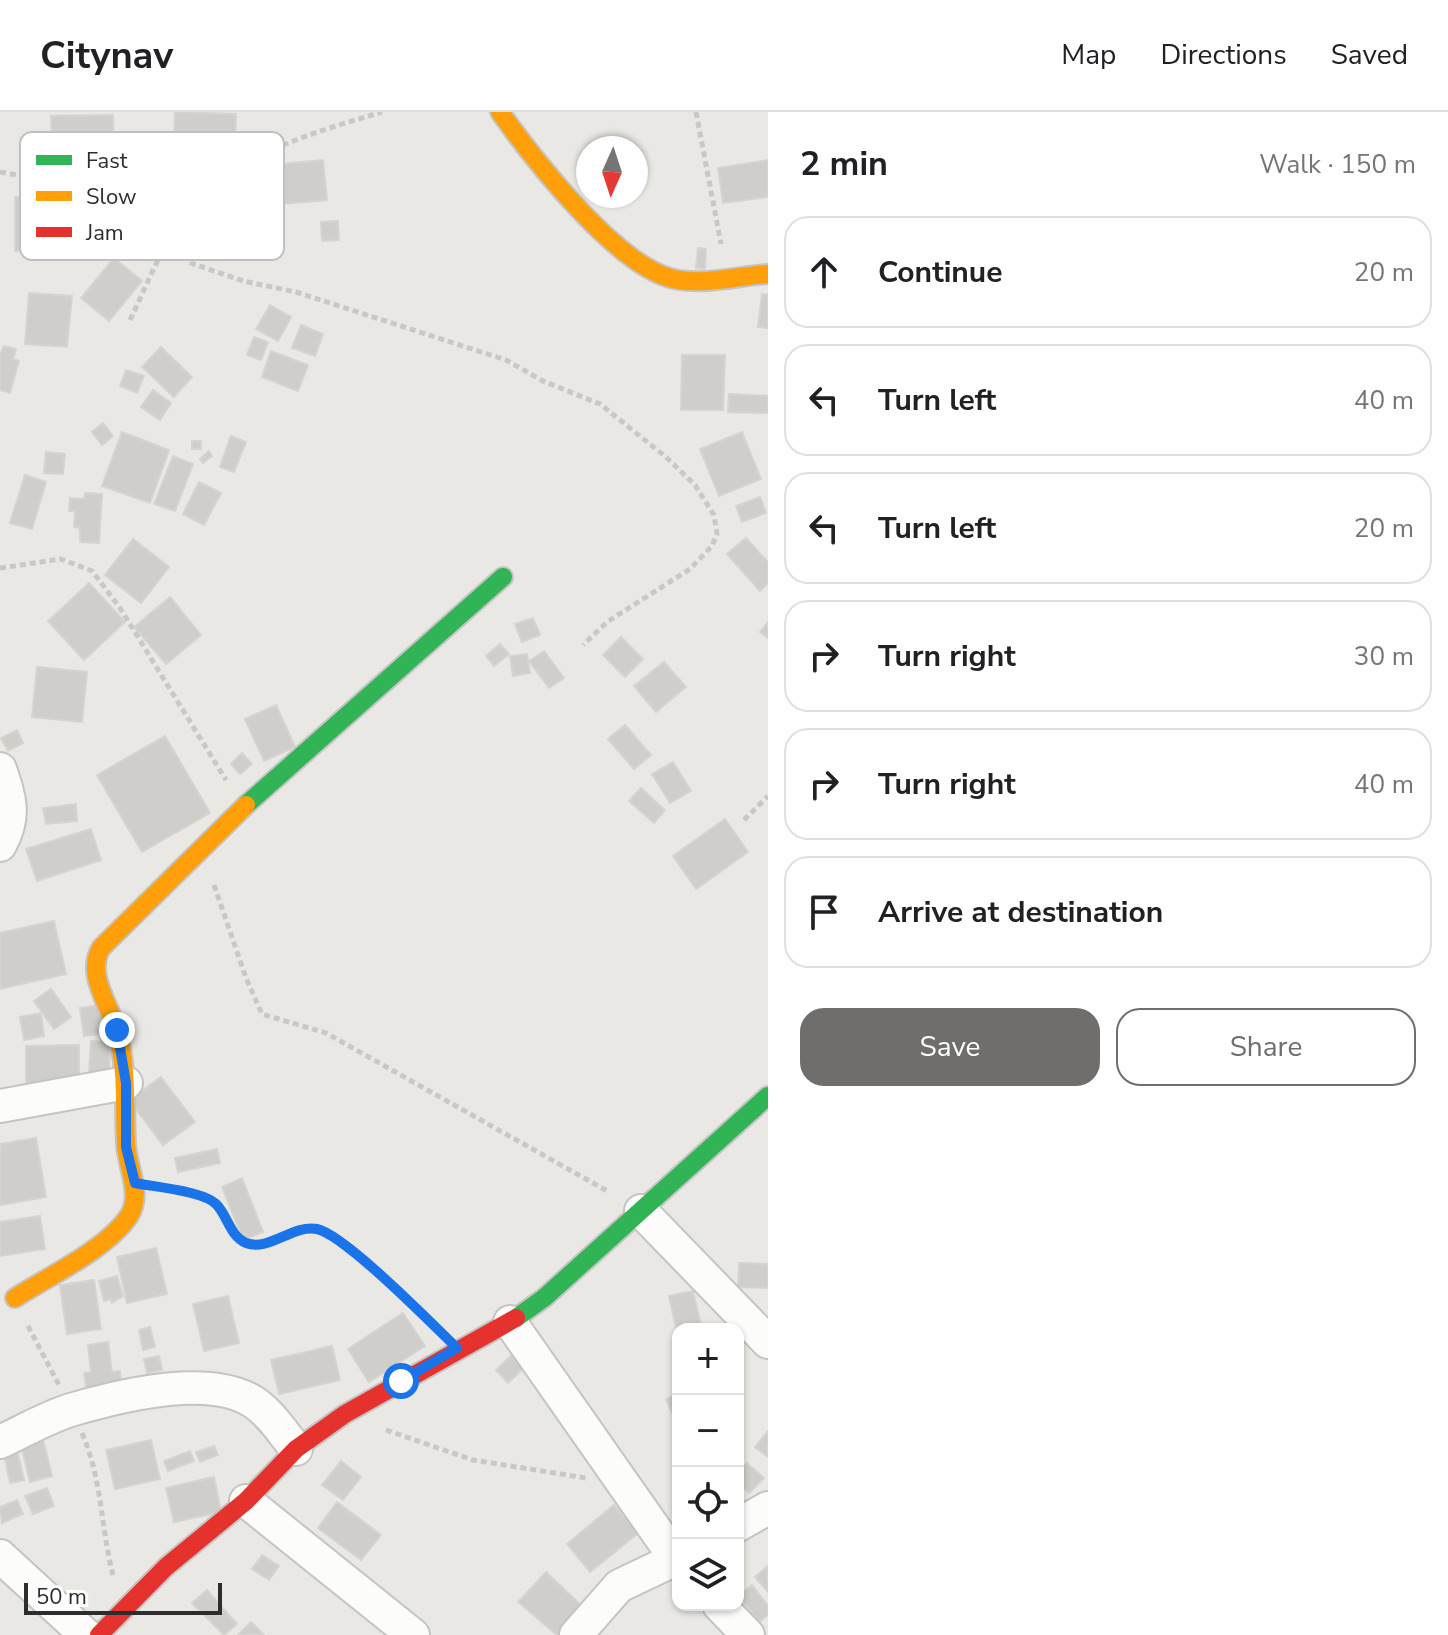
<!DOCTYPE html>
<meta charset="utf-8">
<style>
:root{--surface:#fff;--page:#f6f6f6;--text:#202124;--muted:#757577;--line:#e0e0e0;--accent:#6f6e6d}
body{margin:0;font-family:"Nunito Sans",sans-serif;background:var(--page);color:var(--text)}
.controls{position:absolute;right:24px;bottom:24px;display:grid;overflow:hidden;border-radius:16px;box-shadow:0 2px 6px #0004}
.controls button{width:72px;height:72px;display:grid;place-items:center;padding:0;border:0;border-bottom:2px solid var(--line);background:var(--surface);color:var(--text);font:40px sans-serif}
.compass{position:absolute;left:576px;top:24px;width:72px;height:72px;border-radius:50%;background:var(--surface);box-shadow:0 2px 6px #0004;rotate:183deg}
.scale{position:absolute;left:24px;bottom:20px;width:198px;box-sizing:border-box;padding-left:8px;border:4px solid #2d2d2d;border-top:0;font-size:22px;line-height:28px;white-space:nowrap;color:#2d2d2d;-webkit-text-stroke:6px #fff;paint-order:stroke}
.stop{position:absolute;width:24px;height:24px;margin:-18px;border:6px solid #1a73e8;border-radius:50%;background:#fff}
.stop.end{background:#1a73e8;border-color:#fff;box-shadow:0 2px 8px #0008}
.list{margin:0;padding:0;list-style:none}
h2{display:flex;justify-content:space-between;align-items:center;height:104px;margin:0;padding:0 32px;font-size:34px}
h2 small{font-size:26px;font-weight:400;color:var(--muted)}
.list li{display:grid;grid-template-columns:52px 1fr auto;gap:24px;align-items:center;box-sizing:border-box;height:112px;margin:0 16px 16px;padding:0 16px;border:2px solid var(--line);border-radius:24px}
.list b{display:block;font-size:30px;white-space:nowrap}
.list em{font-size:26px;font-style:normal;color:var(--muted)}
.actions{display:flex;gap:16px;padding:24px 32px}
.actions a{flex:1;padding:18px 0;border:2px solid var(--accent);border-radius:24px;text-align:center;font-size:28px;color:var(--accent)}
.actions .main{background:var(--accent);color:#fff}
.icon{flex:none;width:44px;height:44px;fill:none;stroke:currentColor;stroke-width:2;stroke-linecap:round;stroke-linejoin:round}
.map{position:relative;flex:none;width:768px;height:1523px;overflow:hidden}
header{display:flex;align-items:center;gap:48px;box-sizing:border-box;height:112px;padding:0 40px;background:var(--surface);border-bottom:2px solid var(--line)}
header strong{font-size:38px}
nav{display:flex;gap:44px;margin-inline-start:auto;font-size:28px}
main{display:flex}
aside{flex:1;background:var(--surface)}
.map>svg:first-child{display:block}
.building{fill:#cfcecb;stroke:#d5d4d0;stroke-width:2}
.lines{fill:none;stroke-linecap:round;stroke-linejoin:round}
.street-casing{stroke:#c4c4c4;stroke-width:36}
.fast-casing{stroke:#c4c4c4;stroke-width:22}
.slow-casing{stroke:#c4c4c4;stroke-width:22}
.jam-casing{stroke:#c4c4c4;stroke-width:22}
.path{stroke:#c8c8c8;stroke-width:5;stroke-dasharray:6 4;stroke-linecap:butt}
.street{stroke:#fcfcfb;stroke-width:32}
.fast{stroke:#30b455;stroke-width:18}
.slow{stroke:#ff9f0a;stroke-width:18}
.jam{stroke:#e5322d;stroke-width:18}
.route{stroke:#1a73e8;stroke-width:10}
.key{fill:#fff;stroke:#c0c0c0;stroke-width:2}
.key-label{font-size:22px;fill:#2d2d2d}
</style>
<header>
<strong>Citynav</strong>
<nav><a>Map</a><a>Directions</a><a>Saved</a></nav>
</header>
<main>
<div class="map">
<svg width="768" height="1523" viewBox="0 0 768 1523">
<rect width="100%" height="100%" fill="#eae8e4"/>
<path class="building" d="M175 0 236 2 234 50 173 48Z
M113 3 114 52 53 54 51 4Z
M323 48 327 88 261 94 258 54Z
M768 48V85L723 91 718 56Z
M15 85H58V139H15Z
M338 109 339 128 322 129 321 110Z
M698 136 706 137 705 157 696 156Z
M114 146 142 169 109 209 81 186Z
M29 181 72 184 67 235 25 232Z
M762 182H768V216L758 215Z
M270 193 291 205 278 229 256 217Z
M301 213 323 222 315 244 292 236Z
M254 225 268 230 261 248 247 243Z
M4 234 16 237 13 247 19 249 10 281 0 278V243Z
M161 235 192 265 174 285 142 255Z
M271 239 308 253 298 279 262 265Z
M682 243H725L723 298H681Z
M126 258 144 264 137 281 120 274Z
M153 278 171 291 160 308 141 295Z
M729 282 768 284V301L728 300Z
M103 311 113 324 102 333 92 320Z
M122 320 169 338 150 391 102 374Z
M742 320 761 367 719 384 700 337Z
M231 324 246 330 234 360 220 355Z
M192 329H201V337H192Z
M209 339 212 344 203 351 200 347Z
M46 340 65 342 63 362 44 361Z
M173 344 193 352 175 399 154 392Z
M25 363 46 370 32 417 10 411Z
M199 370 221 381 204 413 183 402Z
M85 381 102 382 99 431 80 430V416L74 415 75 399H69L70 386 84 387Z
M760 385 766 401 742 410 736 394Z
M746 426 768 450V471L760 479 727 442Z
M133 427 169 455 141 491 105 463Z
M89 471 125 510 84 548 48 509Z
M170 485 201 523 166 552 134 515Z
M533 506 540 523 522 530 515 512Z
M768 510V526L760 520Z
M621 525 643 547 625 565 603 543Z
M500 532 509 542 494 554 486 544Z
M544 539 564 566 549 576 529 549Z
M527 542 530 561 513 564 510 544Z
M664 550 686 575 656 600 634 574Z
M37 555 87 560 82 610 32 605Z
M276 593 295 635 264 649 245 607Z
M625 613 651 643 634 657 608 627Z
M17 618 23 631 8 639 1 626Z
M165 624 210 701 142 740 97 663Z
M242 641 252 652 240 662 231 652Z
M673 650 691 679 670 691 652 662Z
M641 676 665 698 654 711 629 689Z
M76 692 77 709 46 712 43 696Z
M725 707 748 740 696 777 673 744Z
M91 717 101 748 37 769 26 737Z
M54 809 66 862 0 877V821Z
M51 877 71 905 54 917 34 889Z
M101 893 105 921 84 924 80 896Z
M41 901 44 924 24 928 20 905Z
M91 929 110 930 109 964 89 963Z
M79 933V971H26V934Z
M161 965 195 1010 163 1033 129 988Z
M36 1026 46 1085 0 1093V1032Z
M217 1037 220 1051 178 1060 175 1046Z
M242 1066 263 1120 243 1128 222 1075Z
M40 1104 45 1137 0 1144V1110Z
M156 1136 167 1182 127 1191 117 1145Z
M739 1151 768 1152V1176L738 1175Z
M117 1164 123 1184 112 1191 111 1187 104 1189 99 1169Z
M94 1168 101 1217 67 1222 60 1173Z
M693 1179 702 1217H678V1225L669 1184Z
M228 1184 239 1231 204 1239 193 1192Z
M403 1201 425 1234 369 1270 348 1237Z
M150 1215 155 1235 143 1238 139 1218Z
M108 1230 112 1260 120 1259 122 1275 87 1280 84 1261 91 1260 88 1233Z
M332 1234 340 1268 279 1282 271 1248Z
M513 1242 525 1255 508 1271 496 1258Z
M159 1244 162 1258 147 1261 144 1247Z
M678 1282V1314L666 1287Z
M768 1319V1345L755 1335Z
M43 1327 52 1364 30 1370 21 1333Z
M151 1328 160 1367 115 1377 106 1338Z
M16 1334 24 1368 10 1371 3 1337Z
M214 1334 218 1343 200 1350 196 1340Z
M190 1339 194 1349 168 1359 164 1349Z
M341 1349 361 1365 343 1388 322 1373Z
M747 1351 764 1366 749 1381 738 1370V1361Z
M214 1365 221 1400 174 1410 166 1376Z
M47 1376 54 1394 33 1402 25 1384Z
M17 1388 23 1402 2 1411 0 1395Z
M337 1390 381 1423 361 1448 318 1416Z
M614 1393 638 1421 590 1460 567 1432Z
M262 1443 279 1454 269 1468 252 1457Z
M768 1454V1480L755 1465Z
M546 1460 583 1495 557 1523 518 1490Z
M752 1473 768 1494V1503L759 1510 739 1484Z
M207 1478 237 1512 224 1523 192 1491Z
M251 1510 264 1523H238Z"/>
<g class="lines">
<defs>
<path id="street" d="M0 657C10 687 16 704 0 733
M0 994 126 971
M641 1099 768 1230
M510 1210 678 1450
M0 1330C24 1319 49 1304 74 1297 122 1283 211 1261 255 1291 272 1303 283 1321 296 1337
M246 1389 413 1523
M738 1413 768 1396
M0 1444 86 1523
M719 1493 748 1523
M576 1523 619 1474 678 1446"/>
<path id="fast" d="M246 693 503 465
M516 1206 544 1186 768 984"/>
<path id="slow" d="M500 0C534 48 609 143 664 164 695 176 736 164 768 162
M15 1186C49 1164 107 1137 129 1104 143 1082 127 1055 126 1032 124 993 128 954 116 916 108 890 86 862 101 836L246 693"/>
<path id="jam" d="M99 1523 166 1455 246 1389 296 1337 345 1302 516 1206"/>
</defs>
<use href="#street" class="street-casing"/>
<use href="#fast" class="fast-casing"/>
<use href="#slow" class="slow-casing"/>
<use href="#jam" class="jam-casing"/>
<path class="path" d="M696 0 721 132
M0 60 50 69 182 107
M167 131 191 151 243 169 296 180 506 248 543 269 600 292 666 345 695 373 714 403 717 422 712 434 690 457 607 510 583 533
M130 208C146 175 159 140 180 110 226 44 309 22 382 0
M0 456 61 447 92 459 120 496 226 668
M744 708 768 684
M214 773 246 866 262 902 326 921 609 1080
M169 1078C180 1080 194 1081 205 1084 226 1092 226 1121 244 1130 266 1140 287 1117 308 1116 337 1115 410 1192 433 1213
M28 1214 59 1273
M386 1318 473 1348 586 1366
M82 1321C103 1371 100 1412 113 1463"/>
<use href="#street" class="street"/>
<use href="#fast" class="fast"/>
<use href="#slow" class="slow"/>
<use href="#jam" class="jam"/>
</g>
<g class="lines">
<path class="route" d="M117 918 126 971V1035L135 1071C154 1075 205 1079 217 1093 228 1105 230 1124 246 1131 269 1140 293 1112 317 1117 345 1123 432 1212 457 1236L401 1269"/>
</g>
<rect x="20" y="20" width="264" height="128" rx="12" class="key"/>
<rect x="36" y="43" width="36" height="10" fill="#30b455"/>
<rect x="36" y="79" width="36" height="10" fill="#ff9f0a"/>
<rect x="36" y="115" width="36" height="10" fill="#e5322d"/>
<g class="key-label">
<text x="86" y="56">Fast</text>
<text x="86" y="92">Slow</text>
<text x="86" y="128">Jam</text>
</g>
</svg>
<div class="controls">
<button>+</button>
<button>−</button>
<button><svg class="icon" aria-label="locate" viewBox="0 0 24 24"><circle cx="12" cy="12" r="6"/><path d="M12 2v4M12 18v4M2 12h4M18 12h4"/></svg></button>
<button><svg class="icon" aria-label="layers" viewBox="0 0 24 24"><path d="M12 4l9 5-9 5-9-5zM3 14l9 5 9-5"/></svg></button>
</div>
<svg class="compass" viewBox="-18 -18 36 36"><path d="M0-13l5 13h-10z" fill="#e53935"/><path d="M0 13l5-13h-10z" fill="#757577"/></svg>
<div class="scale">50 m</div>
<div class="stop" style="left:401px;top:1269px"></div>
<div class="stop end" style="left:117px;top:918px"></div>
</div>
<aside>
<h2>2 min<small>Walk · 150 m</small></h2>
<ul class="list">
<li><svg class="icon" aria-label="ahead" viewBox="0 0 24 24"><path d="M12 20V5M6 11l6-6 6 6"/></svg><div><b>Continue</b></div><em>20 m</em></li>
<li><svg class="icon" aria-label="left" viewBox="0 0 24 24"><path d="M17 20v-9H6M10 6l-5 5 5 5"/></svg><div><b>Turn left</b></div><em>40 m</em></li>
<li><svg class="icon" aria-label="left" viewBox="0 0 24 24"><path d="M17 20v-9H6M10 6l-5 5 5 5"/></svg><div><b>Turn left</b></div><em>20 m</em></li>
<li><svg class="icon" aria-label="right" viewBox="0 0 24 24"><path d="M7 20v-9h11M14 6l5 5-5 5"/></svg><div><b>Turn right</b></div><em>30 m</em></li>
<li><svg class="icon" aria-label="right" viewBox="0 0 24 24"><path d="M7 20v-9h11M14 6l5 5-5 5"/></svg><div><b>Turn right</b></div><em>40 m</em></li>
<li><svg class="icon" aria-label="arrive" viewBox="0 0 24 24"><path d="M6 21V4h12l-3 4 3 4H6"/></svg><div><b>Arrive at destination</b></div></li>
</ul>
<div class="actions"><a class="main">Save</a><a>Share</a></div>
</aside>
</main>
